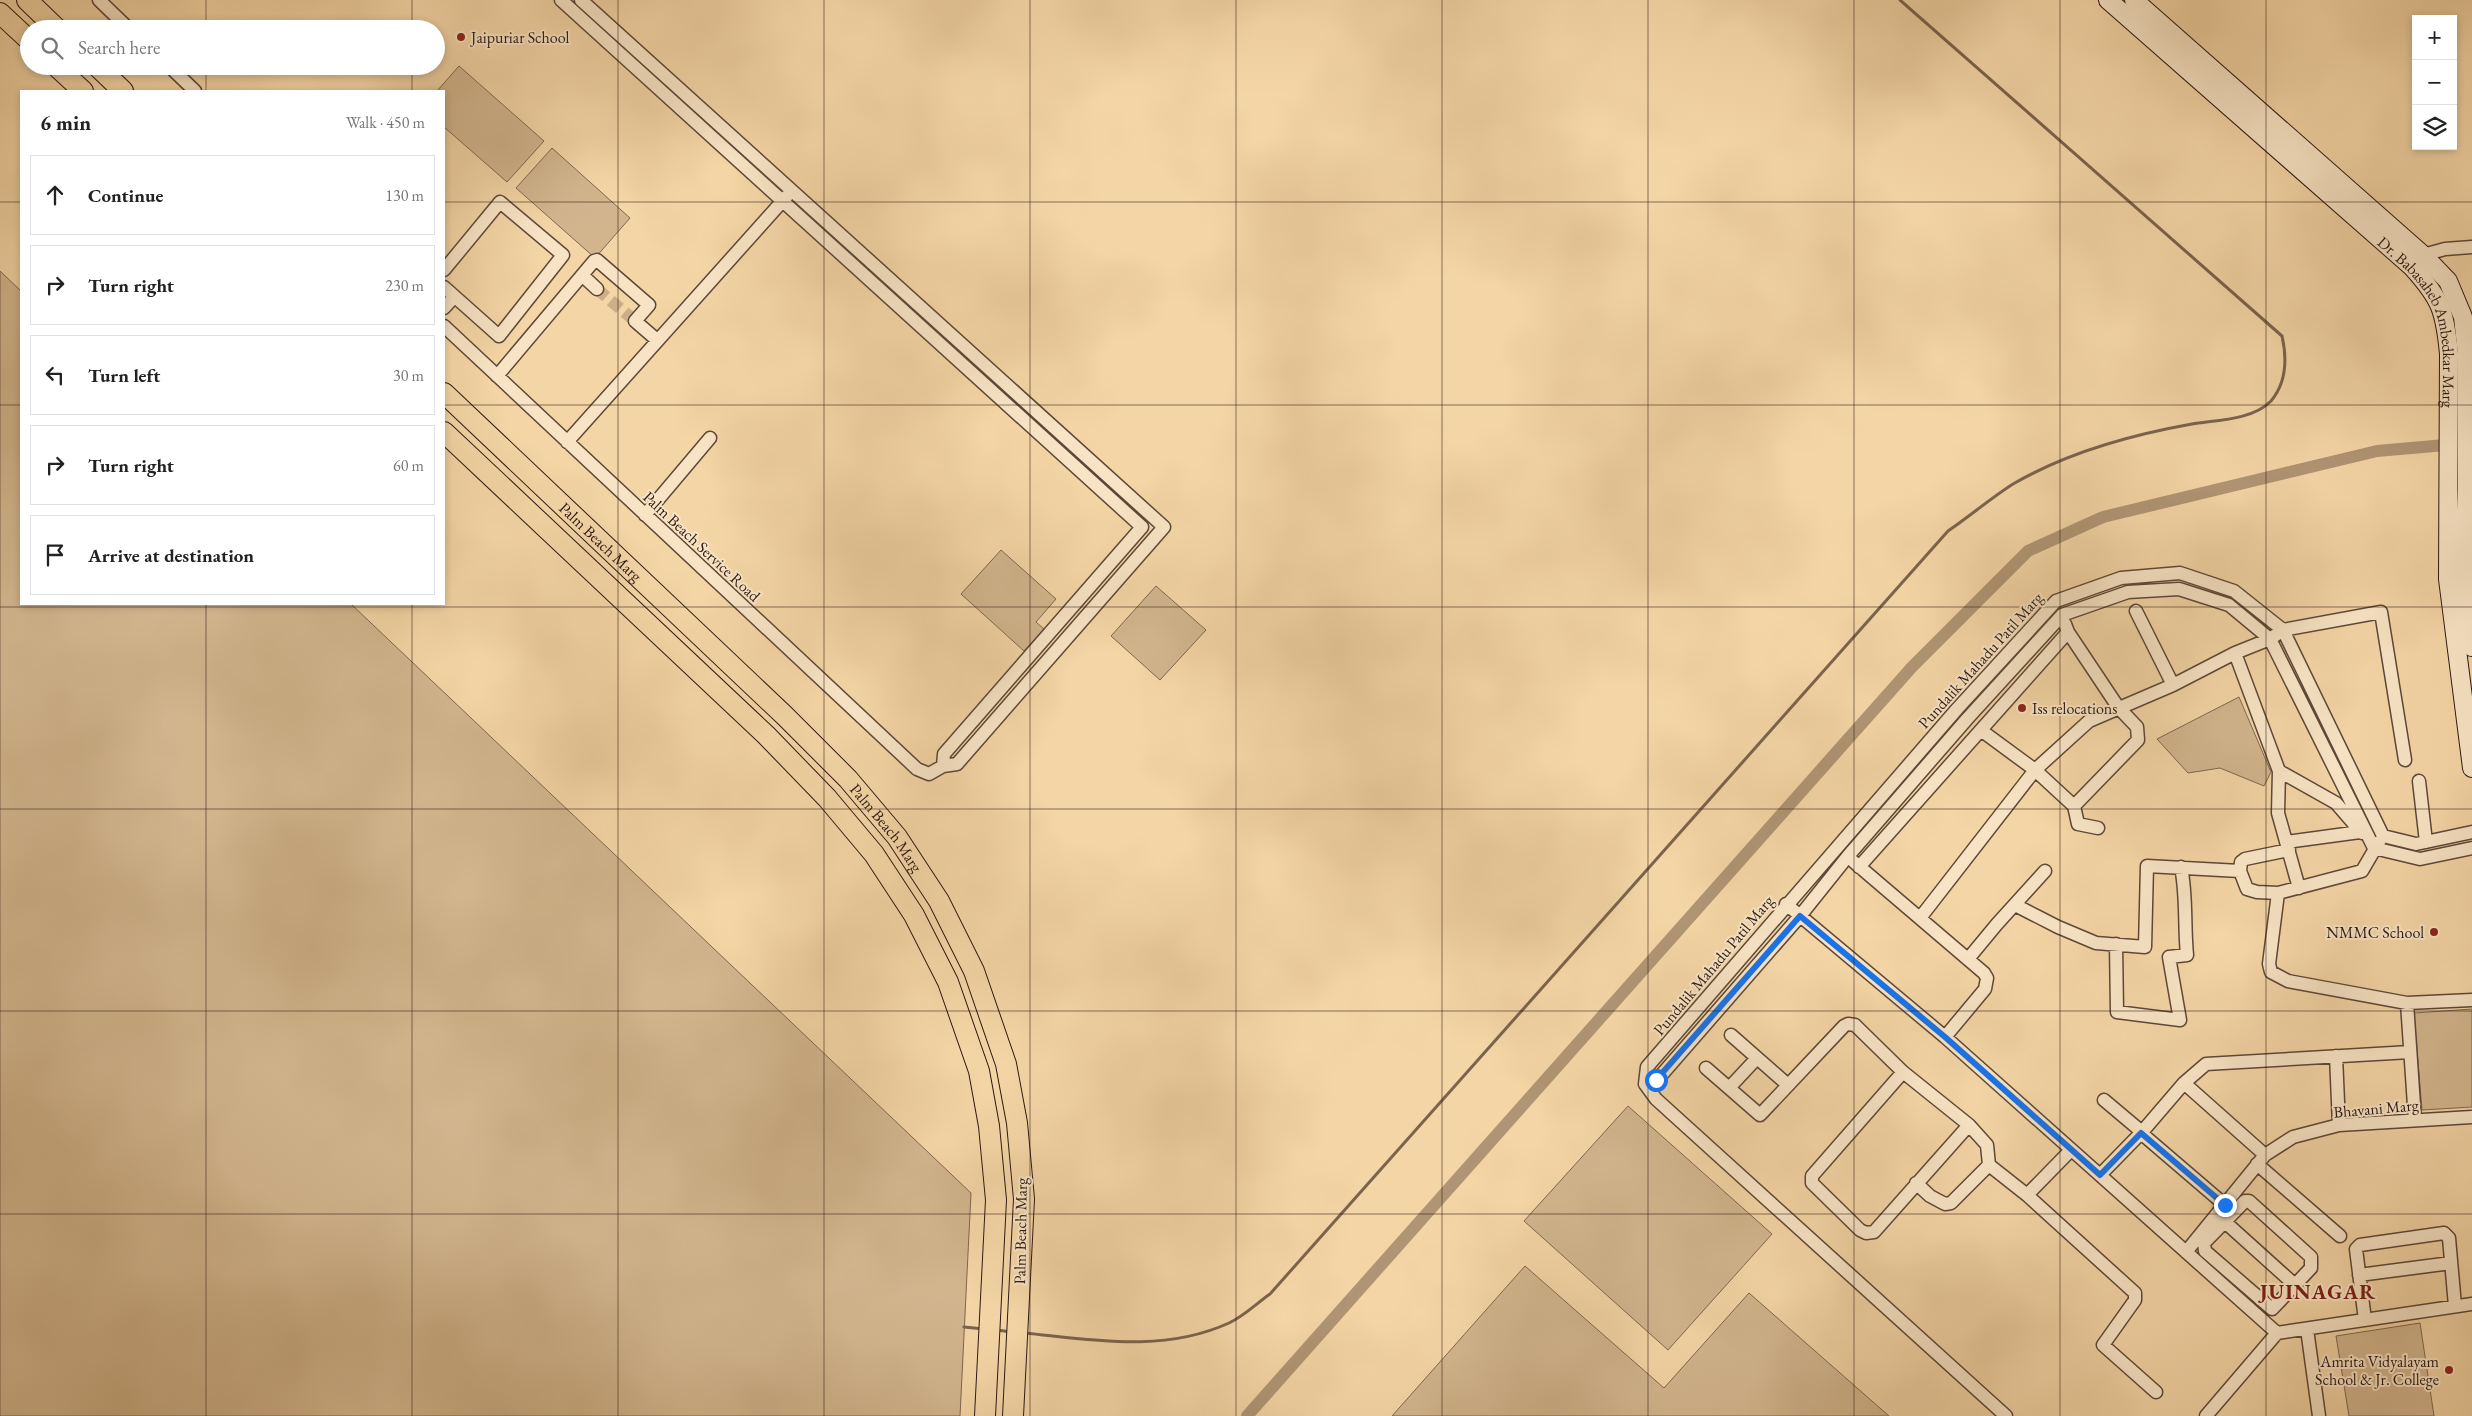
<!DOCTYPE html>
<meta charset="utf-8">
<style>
:root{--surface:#fff;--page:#f2f2f2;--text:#222;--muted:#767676;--line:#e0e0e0}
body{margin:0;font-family:"EB Garamond",serif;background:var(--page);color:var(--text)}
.controls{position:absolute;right:15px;top:15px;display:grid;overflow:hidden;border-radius:0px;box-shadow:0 2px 8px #0003}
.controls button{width:45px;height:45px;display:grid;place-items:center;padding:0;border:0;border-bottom:1px solid var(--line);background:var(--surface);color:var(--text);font:25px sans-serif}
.stop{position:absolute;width:15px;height:15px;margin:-11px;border:4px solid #1a73e8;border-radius:50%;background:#fff}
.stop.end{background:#1a73e8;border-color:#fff;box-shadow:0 1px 5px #0008}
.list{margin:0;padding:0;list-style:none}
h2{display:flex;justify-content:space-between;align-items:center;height:65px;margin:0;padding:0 20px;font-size:21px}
h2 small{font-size:16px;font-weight:400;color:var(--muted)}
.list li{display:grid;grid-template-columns:32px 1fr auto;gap:15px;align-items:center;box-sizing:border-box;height:80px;margin:0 10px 10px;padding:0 10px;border:1px solid var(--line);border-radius:0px}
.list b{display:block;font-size:19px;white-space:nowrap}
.list em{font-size:16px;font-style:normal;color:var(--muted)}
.icon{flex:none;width:28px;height:28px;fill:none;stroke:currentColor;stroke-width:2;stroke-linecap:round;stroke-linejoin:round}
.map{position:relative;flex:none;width:2472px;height:1416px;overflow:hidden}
.search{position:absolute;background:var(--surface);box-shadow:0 2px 8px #0003;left:20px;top:20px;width:425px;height:55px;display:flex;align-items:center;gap:12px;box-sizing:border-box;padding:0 18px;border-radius:28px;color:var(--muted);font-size:19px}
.panel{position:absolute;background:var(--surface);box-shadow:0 2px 8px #0003;left:20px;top:90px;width:425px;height:515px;border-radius:0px}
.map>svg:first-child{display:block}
.green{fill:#d2b58d;stroke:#7e6750}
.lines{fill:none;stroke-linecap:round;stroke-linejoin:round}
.stream{stroke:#7b634d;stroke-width:3}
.canal{stroke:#b09574;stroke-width:12}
.minor-tunnel{stroke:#ccaf88;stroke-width:12;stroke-dasharray:12 6;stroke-linecap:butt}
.minor-casing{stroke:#5d4837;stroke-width:15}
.secondary-casing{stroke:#2b1912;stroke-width:20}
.primary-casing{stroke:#2b1912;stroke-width:22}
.minor{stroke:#f8e4c5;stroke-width:12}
.secondary{stroke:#f8e4c5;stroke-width:18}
.primary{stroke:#f4d5a6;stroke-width:20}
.route{stroke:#1a73e8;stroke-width:6}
.grid{fill:none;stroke:#2b1912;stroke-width:1;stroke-opacity:0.55}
.poi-dot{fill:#8f2418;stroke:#f8e4c5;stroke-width:2}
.labels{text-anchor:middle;stroke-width:4;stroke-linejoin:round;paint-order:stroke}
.poi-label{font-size:16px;fill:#2b1912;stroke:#f8e4c5;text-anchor:start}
.street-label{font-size:16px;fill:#2b1912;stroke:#f8e4c5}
.district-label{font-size:21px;font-weight:bold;letter-spacing:1px;fill:#7a1f14;stroke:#f8e4c5}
</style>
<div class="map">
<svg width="2472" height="1416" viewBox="0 0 2472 1416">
<rect width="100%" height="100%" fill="#f4d5a6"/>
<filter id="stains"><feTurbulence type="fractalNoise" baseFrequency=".004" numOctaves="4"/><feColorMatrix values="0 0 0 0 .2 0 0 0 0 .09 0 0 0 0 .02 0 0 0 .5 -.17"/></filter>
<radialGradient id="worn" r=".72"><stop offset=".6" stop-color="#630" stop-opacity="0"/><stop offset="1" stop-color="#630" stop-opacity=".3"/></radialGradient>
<path class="green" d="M459 66 544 141 507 182 444 127V91H437Z
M552 148 630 218 595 258 516 188Z
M0 271 21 291V604H351L971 1193 960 1416H0Z
M1001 550 1056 599 1036 622 1044 629 1024 651 961 594Z
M1156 586 1206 630 1160 680 1111 636Z
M2239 697 2271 772 2264 786 2220 768 2188 773 2157 739Z
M2472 1009V1107L2422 1110 2414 1013Z
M1628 1106 1772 1234 1668 1350 1524 1221Z
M1525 1266 1664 1388 1749 1293 1889 1416H1392Z
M2420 1323 2434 1416H2349L2336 1336Z"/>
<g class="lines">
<path class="stream" d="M964 1327 984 1329
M997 1330 1011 1332
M1025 1333C1094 1340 1163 1353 1229 1323 1244 1316 1257 1303 1270 1294L1948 531C1970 516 1991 498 2013 484 2068 452 2130 435 2192 424 2216 420 2253 420 2271 401 2287 382 2287 358 2282 336L1900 0"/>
<path class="canal" d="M1247 1416 1912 667 2028 551 2103 517 2377 451 2457 444"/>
<path class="minor-tunnel" d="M597 289 635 321"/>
<defs>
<path id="minor" d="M99 0 129 29
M561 0 1142 527 944 754 943 766 957 764 1164 527 581 0
M169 66 195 91
M2423 255 2445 249 2472 247
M444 270 500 202 563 255 499 336 444 287
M582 275 597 289
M444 308 454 297
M444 326 917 769 929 774 943 766
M497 376 594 261 597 260 649 305 635 321 657 340
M567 442 787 196
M645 515 710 438
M2136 611 2173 685
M2065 624 2068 632 2118 707 2137 727 2138 740 2074 806
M2235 653 2279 771 2278 813 2299 888
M1982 731 2035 770 2074 806 2078 824 2098 828
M2279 771 2336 803 2362 833
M2419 781 2426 842
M2286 842 2360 832
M2379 842 2362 871 2278 893 2269 964 2271 972 2288 981 2407 1003 2472 1000
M1854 862 1984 973 1987 978 1985 989 1945 1037
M1859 867 2068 632
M2240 871 2241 862 2245 859 2289 850
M1786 904 1945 1037 2277 1333 2472 1304
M2015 905 2058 927 2096 943 2145 947 2147 866 2240 871 2247 889 2257 892 2278 893
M1920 918 2035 770 2089 721 2173 685 2235 653 2270 639 2283 630 2381 612 2405 760
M2116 944 2117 1012 2180 1020 2169 957 2187 955C2184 926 2187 896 2181 867
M1968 959 1997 924 2045 871
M2407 1003 2415 1120
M1731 1035 1788 1085
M2336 1056 2339 1125
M1706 1068 1760 1115 1844 1026 1848 1024 1855 1025 1903 1072 1969 1125 1987 1145 1989 1165 2027 1195 2071 1150
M1903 1072 1812 1176V1183L1860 1230 1866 1233 1874 1232 1969 1125
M2184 1083 2265 1155
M1645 1084 1647 1067 1957 709 2056 601 2121 578 2180 573 2234 591 2283 630 2383 836 2416 844 2472 832
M1645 1084 1657 1080 1800 916 1848 856 1967 719 2062 615 2128 592 2179 589 2229 605 2270 639 2374 848 2420 859 2472 848
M1645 1084 1656 1099 2006 1416
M1729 1088 1757 1058
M2104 1100 2142 1132
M2141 1133 2225 1205
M2257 1164 2340 1236
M2100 1175 2142 1132 2184 1083 2206 1064 2410 1052
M1916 1183 1930 1196 1945 1204 1951 1203 1989 1165
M2027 1195 2135 1293V1300L2103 1345 2156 1392
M2217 1215 2225 1222 2295 1285 2272 1309 2205 1251 2204 1243 2245 1201H2249L2311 1257V1268L2295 1285
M2186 1252 2265 1155 2293 1137 2339 1125 2472 1117
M2359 1275 2451 1263
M2365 1320 2356 1249 2360 1245 2444 1233 2449 1238 2455 1306
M2307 1329 2319 1416
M2206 1416 2277 1333"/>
<g id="secondary">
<path id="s1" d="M2108 0 2412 267C2441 299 2445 311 2449 354L2448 579 2472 768"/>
<path d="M2134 0 2423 255 2448 281 2463 317 2467 354V488L2463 578 2472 647"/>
</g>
<g id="primary">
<path d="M27 0 57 29"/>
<path d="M0 13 29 40"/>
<path d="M56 66 83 91"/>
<path d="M97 66 123 91"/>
<path id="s2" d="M444 393 785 716 848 779 897 837 939 901 974 971 1006 1064 1017 1123 1024 1199 1013 1416"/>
<path d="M444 432 766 735 827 798 874 854 914 915 948 982 979 1071 989 1126 996 1200 985 1416"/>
</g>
</defs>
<use href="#minor" class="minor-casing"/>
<use href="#secondary" class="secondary-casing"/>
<use href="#primary" class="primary-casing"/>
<use href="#minor" class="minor"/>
<use href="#secondary" class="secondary"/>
<use href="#primary" class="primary"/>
</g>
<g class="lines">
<path class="route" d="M1656 1080 1800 916 1945 1037 2100 1175 2141 1133 2225 1205"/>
</g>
<path class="grid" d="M206 0V29M412 0V29M618 0V1416M824 0V1416M1030 0V1416M1236 0V1416M1442 0V1416M1648 0V1416M1854 0V1416M2060 0V1416M2266 0V1416M206 66V91M412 66V91M0 202H21M444 202H2472M0 405H21M444 405H2472M206 604V1416M412 604V1416M0 607H2472M0 809H2472M0 1011H2472M0 1214H2472"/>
<g class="poi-dot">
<circle cx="461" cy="37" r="5"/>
<circle cx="2022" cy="708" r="5"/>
<circle cx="2434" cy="932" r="5"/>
<circle cx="2449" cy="1370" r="5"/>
</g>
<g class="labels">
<g class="poi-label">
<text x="471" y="43">Jaipuriar School</text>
<text x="2032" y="714">Iss relocations</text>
<text x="2424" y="938" text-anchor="end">NMMC School</text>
<text x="2439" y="1367" text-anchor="end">Amrita Vidyalayam<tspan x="2439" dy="18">School &amp; Jr. College</tspan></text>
</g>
<g class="street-label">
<text dy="6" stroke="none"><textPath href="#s1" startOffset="459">Dr. Babasaheb Ambedkar Marg</textPath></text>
<text dy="6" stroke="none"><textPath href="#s2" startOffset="216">Palm Beach Marg</textPath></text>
<text transform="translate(702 546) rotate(43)" y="6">Palm Beach Service Road</text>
<text transform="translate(1980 660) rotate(-48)" y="6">Pundalik Mahadu Patil Marg</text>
<text dy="6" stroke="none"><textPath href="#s2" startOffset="621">Palm Beach Marg</textPath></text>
<text transform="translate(1713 965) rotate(-50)" y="6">Pundalik Mahadu Patil Marg</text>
<text transform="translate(2376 1108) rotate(-5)" y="6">Bhavani Marg</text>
<text transform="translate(1020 1231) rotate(-89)" y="6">Palm Beach Marg</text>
</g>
<g class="district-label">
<text x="2318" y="1299">JUINAGAR</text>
</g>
</g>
<rect width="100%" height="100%" filter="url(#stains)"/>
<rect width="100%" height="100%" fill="url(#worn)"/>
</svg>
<div class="controls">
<button>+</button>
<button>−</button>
<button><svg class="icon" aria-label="layers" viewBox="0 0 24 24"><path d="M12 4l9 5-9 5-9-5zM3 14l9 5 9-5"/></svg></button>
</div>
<div class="stop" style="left:1656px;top:1080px"></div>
<div class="stop end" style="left:2225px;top:1205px"></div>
<div class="search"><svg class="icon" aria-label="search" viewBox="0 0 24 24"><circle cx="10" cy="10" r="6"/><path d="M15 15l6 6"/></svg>Search here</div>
<section class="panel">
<h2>6 min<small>Walk · 450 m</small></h2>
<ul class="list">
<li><svg class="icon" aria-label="ahead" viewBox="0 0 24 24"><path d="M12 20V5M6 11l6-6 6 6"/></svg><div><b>Continue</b></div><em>130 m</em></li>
<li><svg class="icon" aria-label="right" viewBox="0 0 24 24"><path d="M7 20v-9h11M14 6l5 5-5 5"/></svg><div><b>Turn right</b></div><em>230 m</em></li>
<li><svg class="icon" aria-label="left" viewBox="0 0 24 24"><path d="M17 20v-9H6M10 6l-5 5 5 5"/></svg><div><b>Turn left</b></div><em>30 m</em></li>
<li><svg class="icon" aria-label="right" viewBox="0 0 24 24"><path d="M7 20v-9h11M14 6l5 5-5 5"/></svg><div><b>Turn right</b></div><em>60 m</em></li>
<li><svg class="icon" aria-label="arrive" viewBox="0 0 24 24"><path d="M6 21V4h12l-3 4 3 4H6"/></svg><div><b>Arrive at destination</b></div></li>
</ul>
</section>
</div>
